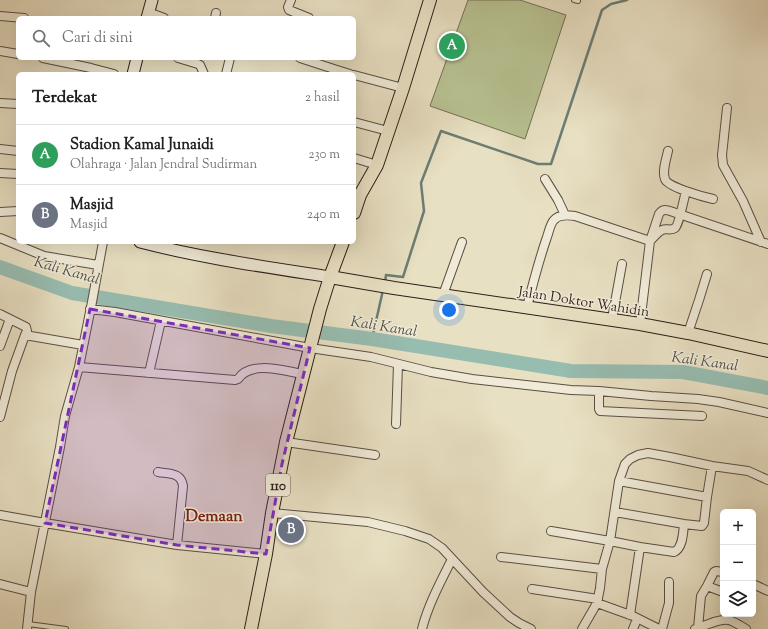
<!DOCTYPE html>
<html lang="id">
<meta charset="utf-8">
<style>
:root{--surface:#fff;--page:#f2f2f2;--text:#202124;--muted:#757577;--line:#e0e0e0;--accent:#8f2418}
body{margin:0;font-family:"Sorts Mill Goudy",serif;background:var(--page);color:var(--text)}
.controls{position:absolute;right:12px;bottom:12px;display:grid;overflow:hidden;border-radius:6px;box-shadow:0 4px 16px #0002}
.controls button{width:36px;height:36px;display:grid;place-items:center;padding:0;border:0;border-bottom:1px solid var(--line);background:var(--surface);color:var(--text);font:20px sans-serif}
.you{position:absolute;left:449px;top:310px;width:14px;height:14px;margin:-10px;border:3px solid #fff;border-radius:50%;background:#1a73e8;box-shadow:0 0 0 6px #1a73e833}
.badge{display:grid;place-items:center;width:26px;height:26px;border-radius:50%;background:var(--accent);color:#fff;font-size:13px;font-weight:700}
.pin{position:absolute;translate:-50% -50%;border:2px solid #fff;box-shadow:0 1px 4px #0006}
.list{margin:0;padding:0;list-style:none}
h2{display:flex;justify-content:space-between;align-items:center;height:52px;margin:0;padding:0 16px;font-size:17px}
h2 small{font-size:13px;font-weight:400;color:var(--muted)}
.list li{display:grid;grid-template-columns:26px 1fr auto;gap:12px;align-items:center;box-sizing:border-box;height:60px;padding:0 16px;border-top:1px solid var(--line)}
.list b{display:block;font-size:15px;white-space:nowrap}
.list p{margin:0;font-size:13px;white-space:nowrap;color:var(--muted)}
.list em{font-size:13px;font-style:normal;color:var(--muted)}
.icon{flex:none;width:22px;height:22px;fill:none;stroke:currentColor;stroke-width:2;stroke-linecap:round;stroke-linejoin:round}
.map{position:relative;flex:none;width:768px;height:629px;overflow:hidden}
.search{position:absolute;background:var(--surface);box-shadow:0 4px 16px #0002;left:16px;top:16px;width:340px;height:44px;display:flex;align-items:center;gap:10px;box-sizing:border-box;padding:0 14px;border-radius:6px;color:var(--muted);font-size:15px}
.panel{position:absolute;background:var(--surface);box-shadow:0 4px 16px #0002;left:16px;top:72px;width:340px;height:172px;border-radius:6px}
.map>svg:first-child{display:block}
.green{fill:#b8c292;stroke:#727056}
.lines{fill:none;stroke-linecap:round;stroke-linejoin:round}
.stream{stroke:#6c7d74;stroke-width:2.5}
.river{stroke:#97bdb1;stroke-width:14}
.service-casing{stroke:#5b4e44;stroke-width:6}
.minor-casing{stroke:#5b4e44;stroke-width:10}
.secondary-casing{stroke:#2c1e19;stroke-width:13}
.primary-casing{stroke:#2c1e19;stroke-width:14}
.service{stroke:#f0ebd8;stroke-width:4}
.minor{stroke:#f0ebd8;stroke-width:8}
.secondary{stroke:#f0ebd8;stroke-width:11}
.primary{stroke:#e8e0c3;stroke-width:12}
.marked{fill:#7b2cbf;fill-opacity:0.2;stroke:#7b2cbf;stroke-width:3;stroke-dasharray:8 5;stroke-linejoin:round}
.labels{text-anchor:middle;stroke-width:3;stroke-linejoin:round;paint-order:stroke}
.shield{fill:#f0ebd8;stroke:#675c52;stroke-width:1}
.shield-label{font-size:13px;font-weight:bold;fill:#2c1e19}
.street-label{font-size:14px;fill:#2c1e19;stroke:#f0ebd8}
.water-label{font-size:15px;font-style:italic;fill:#4c4e47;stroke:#f0ebd8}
.quarter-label{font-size:16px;font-weight:bold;fill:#7a1f14;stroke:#f0ebd8}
</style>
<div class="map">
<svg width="768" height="629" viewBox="0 0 768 629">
<rect width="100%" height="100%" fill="#e8e0c3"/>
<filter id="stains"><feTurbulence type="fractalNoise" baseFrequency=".005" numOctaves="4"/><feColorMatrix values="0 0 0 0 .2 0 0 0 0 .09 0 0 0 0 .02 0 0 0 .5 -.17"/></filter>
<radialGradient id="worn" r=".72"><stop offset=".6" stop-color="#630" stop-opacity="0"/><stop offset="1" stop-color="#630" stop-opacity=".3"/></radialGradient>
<path class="green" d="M468 0H520L566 15 525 139 430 106Z"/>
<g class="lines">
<path class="stream" d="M385 283 386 275 403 277 424 211 421 183 441 131 538 164H551L602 10 611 4 627 0
M372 339 383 290"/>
<path class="river" d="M0 267 72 293 271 326 372 339 571 371 683 372 768 388"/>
<defs>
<path id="service" d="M574 0 578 1
M28 624 66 629"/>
<path id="minor" d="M291 0 288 7 289 10 309 18
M148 12 164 18
M0 16 24 18
M215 18 216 13
M0 51 18 54
M43 58 91 68 114 74
M178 58 198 64 200 65 204 74
M300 58 337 70 350 74
M226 74 230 58
M354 75 403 88
M0 103 18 104
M727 108 722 155 723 165 743 201 761 242
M354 122 388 131
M0 149 18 151
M668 151C666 160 662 171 665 179 667 187 704 197 713 199
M354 158 377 165
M0 173 18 174
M545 179 558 200 565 215
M0 212 18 211
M0 238 44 256 98 265
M443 295 462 242
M527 307C533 283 539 260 547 237 549 232 550 224 554 220 559 214 568 215 575 216L650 241C654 237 658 232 662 230 666 228 671 231 675 228 679 225 684 198 686 191
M90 309 115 312 310 348 371 357 431 372 472 379 571 390 599 391 651 396 698 399 719 402 768 413
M0 314 26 327 27 331 25 335
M612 319 622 264
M640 324 650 241 659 214C663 208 667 210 673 212L768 244
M688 333 699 300 707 274
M0 346 10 319
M79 367 235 380 238 379C251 360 284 371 303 374
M149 373 161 321
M599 391V409L600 411 702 416
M0 417 12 371 25 335 83 345
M396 424 398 364
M286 442 375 455
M158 472C169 474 181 472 183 486L177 545
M619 481 707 497 712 466
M615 512 684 524 702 526 704 523 707 497
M272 513 368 522 405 531 429 539 442 548 483 592 510 617 519 623 531 629
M0 515 45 523 177 545 266 554
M551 531 610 541 640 547 674 552C683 548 683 533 684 524
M501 557 602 569
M0 584 31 592
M753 584 768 591
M707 586 723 592
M532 589 598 599
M597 603 600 588 602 569 610 541 619 481 625 464 630 459 638 455 648 453 670 457 712 466 748 471 768 480
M630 615 640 547
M698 628 701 596 707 586 714 572 716 571 723 572
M27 629 31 592 60 447 65 416 79 367 92 302 103 242
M422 629C428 605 441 581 452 559
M582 629 597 603 633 616 659 629
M633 629 637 619
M662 629 669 603V582
M695 629C704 626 720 618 729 620 735 622 741 626 746 629"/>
<path id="secondary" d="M147 18 152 0
M133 74 137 58
M140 242C202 258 266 267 330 277"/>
<path id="primary" d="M354 213 360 195 377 165 403 88 430 0
M330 277 394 288 640 324 688 333 768 351
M251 629 266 554 272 513 286 442 320 309 330 277 343 242"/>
</defs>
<use href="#service" class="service-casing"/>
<use href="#minor" class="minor-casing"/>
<use href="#secondary" class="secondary-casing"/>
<use href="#primary" class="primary-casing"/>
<use href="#service" class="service"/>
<use href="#minor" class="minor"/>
<use href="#secondary" class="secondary"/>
<use href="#primary" class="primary"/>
</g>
<path class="marked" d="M90 309 310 348 282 464 266 554 177 545 45 523Z"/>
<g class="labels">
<rect class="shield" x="266" y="474" width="24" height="22" rx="3"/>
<g class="shield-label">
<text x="278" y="490">110</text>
</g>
<g class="street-label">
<text transform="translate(584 301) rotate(9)" y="5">Jalan Doktor Wahidin</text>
</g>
<g class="water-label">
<text transform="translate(67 270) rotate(16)" y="5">Kali Kanal</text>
<text transform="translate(384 326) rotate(9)" y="5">Kali Kanal</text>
<text transform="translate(705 361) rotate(8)" y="5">Kali Kanal</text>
</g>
<g class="quarter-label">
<text x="214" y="521">Demaan</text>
</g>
</g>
<rect width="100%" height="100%" filter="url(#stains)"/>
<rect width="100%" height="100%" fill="url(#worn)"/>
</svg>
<div class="controls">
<button>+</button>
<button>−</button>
<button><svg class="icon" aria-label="layers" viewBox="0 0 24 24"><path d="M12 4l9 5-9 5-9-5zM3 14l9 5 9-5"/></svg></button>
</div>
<div class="you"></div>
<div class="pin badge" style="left:452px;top:46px;background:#2e9e5b">A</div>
<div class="pin badge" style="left:291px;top:530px;background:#6b7280">B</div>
<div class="search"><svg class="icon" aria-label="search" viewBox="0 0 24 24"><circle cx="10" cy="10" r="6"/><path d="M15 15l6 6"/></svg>Cari di sini</div>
<section class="panel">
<h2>Terdekat<small>2 hasil</small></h2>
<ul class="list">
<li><span class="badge" style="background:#2e9e5b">A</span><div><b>Stadion Kamal Junaidi</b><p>Olahraga · Jalan Jendral Sudirman</p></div><em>230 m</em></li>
<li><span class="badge" style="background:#6b7280">B</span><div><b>Masjid</b><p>Masjid</p></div><em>240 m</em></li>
</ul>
</section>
</div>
